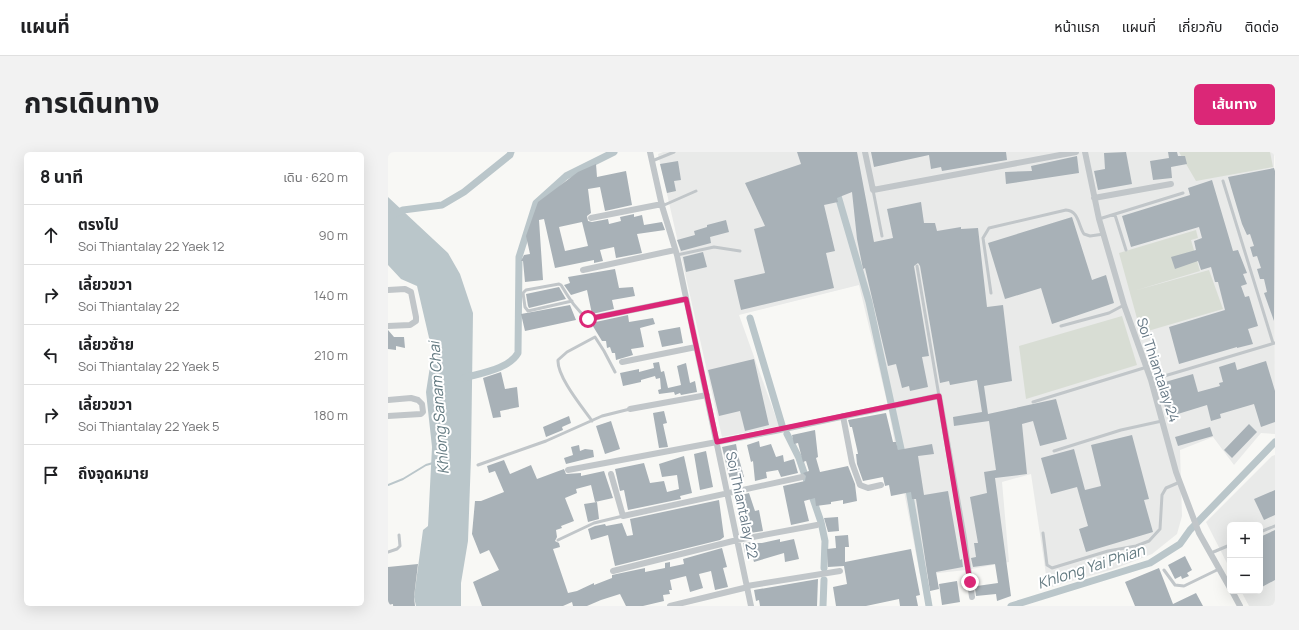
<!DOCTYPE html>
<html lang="th">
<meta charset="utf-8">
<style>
:root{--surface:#fff;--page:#f2f2f2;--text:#202124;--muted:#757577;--line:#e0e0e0;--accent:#db2777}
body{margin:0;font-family:Manrope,"Noto Sans Thai",sans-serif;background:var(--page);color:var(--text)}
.controls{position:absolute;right:12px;bottom:12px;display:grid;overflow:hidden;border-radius:6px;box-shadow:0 4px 16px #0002}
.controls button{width:36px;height:36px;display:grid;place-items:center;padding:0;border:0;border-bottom:1px solid var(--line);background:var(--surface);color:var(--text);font:20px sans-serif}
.stop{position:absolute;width:12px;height:12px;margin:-9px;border:3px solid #db2777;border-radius:50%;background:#fff}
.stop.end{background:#db2777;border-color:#fff;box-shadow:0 1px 4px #0008}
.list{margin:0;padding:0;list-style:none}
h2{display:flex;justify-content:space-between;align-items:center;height:52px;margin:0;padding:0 16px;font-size:17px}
h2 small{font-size:13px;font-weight:400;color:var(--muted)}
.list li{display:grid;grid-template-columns:26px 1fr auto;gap:12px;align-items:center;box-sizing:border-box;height:60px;padding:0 16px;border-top:1px solid var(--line)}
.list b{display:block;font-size:15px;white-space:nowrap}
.list p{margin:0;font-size:13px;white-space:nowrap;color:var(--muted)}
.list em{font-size:13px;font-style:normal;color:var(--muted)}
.icon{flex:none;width:22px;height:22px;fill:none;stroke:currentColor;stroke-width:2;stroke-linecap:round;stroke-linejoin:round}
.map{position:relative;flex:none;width:887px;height:454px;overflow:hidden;border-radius:6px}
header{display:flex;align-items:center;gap:24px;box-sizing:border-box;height:56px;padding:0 20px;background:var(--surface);border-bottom:1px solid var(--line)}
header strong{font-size:19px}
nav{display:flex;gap:22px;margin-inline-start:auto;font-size:14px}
.intro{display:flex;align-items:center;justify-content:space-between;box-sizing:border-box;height:96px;padding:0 24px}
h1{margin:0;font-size:28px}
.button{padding:10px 18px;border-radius:6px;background:var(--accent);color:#fff;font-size:14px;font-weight:700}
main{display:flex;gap:24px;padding:0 24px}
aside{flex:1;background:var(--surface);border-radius:6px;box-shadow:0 4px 16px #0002}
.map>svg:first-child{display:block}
.built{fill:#e9eae9}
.green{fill:#d8ddd4}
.water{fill:#bac6ca}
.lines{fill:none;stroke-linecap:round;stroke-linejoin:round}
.stream{stroke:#bac6ca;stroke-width:2}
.canal{stroke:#bac6ca;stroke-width:7}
.building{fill:#a8b1b7;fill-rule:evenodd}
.service{stroke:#c1c6c9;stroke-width:3}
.minor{stroke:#c1c6c9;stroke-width:6}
.route{stroke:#db2777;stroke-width:5}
.labels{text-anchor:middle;stroke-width:4;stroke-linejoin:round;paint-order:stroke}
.street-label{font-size:14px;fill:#677986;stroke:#fff}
.water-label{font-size:15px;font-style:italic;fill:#637a81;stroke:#fff}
</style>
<header>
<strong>แผนที่</strong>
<nav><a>หน้าแรก</a><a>แผนที่</a><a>เกี่ยวกับ</a><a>ติดต่อ</a></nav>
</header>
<div class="intro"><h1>การเดินทาง</h1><a class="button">เส้นทาง</a></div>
<main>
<aside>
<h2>8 นาที<small>เดิน · 620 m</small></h2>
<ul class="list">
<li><svg class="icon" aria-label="ahead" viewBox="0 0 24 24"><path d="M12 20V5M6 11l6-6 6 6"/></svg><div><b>ตรงไป</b><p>Soi Thiantalay 22 Yaek 12</p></div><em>90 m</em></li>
<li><svg class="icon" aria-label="right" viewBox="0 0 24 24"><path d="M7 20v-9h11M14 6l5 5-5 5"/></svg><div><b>เลี้ยวขวา</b><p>Soi Thiantalay 22</p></div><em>140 m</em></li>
<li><svg class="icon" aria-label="left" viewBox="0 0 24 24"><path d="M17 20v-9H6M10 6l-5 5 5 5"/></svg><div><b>เลี้ยวซ้าย</b><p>Soi Thiantalay 22 Yaek 5</p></div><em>210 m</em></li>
<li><svg class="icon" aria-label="right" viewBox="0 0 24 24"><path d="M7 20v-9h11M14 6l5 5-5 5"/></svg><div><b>เลี้ยวขวา</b><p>Soi Thiantalay 22 Yaek 5</p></div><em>180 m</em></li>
<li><svg class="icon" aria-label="arrive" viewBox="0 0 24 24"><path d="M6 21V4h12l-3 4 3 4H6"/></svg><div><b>ถึงจุดหมาย</b></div></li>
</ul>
</aside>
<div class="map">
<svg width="887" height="454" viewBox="0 0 887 454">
<rect width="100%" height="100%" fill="#f8f8f5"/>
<path class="built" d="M275 0H886L887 282 873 281 846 313 825 285 792 298 794 364 789 382 764 402 726 417 660 436 643 322 614 330 621 410 578 418 532 423 499 250 471 133 351 163 391 274 334 285 270 2Z
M887 303V454H861L853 439H872V373H842V417L818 370 884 304Z"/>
<path class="green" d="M791 0H882L885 15 808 29Z
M808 78 810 86 803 88 812 119 749 138 821 118 835 157 753 181 731 101Z
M734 164 749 213 638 247 631 194Z"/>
<path class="water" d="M0 45 60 101 72 122 85 161 83 305 80 389 73 431V454H28L26 445 35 378 40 374 44 295 38 240 43 208 48 206 51 197 42 190 29 134 13 127 0 113Z"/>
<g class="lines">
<path class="stream" d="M0 333 15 327 38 313 45 311"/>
<path class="canal" d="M448 37 481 150 515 306
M0 65 15 58 54 53 76 40 122 3 123 0
M362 166 394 273
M76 226C93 221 121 217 130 201L131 105 148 51 178 24 226 0
M399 282 411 306 433 370 437 389 436 416
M520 332 541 454
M435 454 436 428
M623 454 762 411 792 392 802 378 887 290"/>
</g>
<path class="building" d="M409 0H469L486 90 505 86 499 57 533 50 536 71H547L549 79 573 75V77L590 76 599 155 615 153 624 229 596 234 600 262 668 247 679 287 652 294 645 269 634 272 639 322 607 326 623 444 609 449 608 442 588 444 587 436 589 434 610 431 607 412 585 415 583 406 588 405 586 391H590L582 345 599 341 596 320 608 318 601 269 566 274 565 265 594 260 589 228 562 233 561 229 552 231 532 114 530 111 526 114 541 204 534 205 540 235 522 239 521 234 514 236 508 212 500 214 477 116 475 117 469 87 464 40 449 46 450 50 436 53 447 99 438 101 446 136 353 158 346 128 377 121 366 77 377 74 357 31 413 12Z
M483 0H618L619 8 554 19 553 15 543 17 541 3 486 15Z
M738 0 744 32 710 38 706 19 717 17 716 1Z
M780 0H789L790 4H797L799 12 783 15 784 26 765 28 762 9 781 6Z
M689 4 691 21 618 32 617 20 644 19 643 14Z
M290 9 293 28 286 29 288 39 279 41 272 12Z
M208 12 209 25 238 19 244 53 217 59 212 35 200 37 203 61 199 64 200 69 204 70 220 67 221 72 233 69 232 65 246 62V65L254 63 256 73 274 70 277 78 249 82 254 101 228 106 226 95 212 98 215 109 206 111V108L167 116 156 67 151 68 155 128 137 130 135 109H133L136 103 142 102 138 84 150 50 190 20ZM194 70 200 94 177 99 171 75Z
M886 16 887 19 886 169 876 141 879 140 876 127H872L869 117 873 116 869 104 865 105 862 95 866 94 862 82 859 83 854 72 840 25Z
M824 28 845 99 850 98 859 121 855 122 859 132 853 134 857 145 861 144 870 174 860 177 865 192 849 196V195L791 212 781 175 837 158 830 130H827L823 115 813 118 810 109 787 117 783 105 808 98 806 89 814 86 811 75 743 95 734 64 802 43 800 36Z
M684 65 704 128 718 123 726 151 664 172 653 136 617 147 600 91Z
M338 68 341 80 322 85 323 91 293 99 289 88 307 83 306 79 319 75V73Z
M315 100 319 115 298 120 295 105Z
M227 117 231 136 245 135 247 144 224 148 226 157 204 162 199 138 183 143 176 133 182 131 180 125Z
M171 135 178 147 141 156 140 154 138 142Z
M182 153 188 168 137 179 133 162Z
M240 163 241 170 265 166 267 172 252 176 256 195 243 197 245 203 228 208 227 201H224L222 195 219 196 218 189H214L203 171Z
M292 175 295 191 274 195 270 179Z
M0 178 6 185H16L17 196 8 194V198L0 197Z
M366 207 381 273 357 279 352 259 331 264 320 218Z
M878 209 887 239V270L873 275 866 252 832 262 833 266 823 269 819 253 780 265 770 232 805 222 810 240 832 234 831 231 835 230 831 215 847 210 849 218Z
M271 210 273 220 276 219 280 236 293 233 289 214 298 211 302 231 307 229 309 240 293 243 292 241 287 243 286 240 271 242 270 238 273 237 272 226 268 227 267 224 253 228V230L235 234 232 221 251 217V220L266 216 265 211Z
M113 220 117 237 129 235 131 255 112 259 113 265 105 266 95 226Z
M276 259 279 271 275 272 280 295 271 296 265 261Z
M498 261 505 290H508L510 298 544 292 546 302 530 304 536 343 560 339 572 408 574 407 575 415 548 420 551 437 542 439 528 347H524L523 340 503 344 501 333 497 334 495 325 475 329 469 312 468 302H470L469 297 464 275H462L460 268Z
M181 264 183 271 174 275 175 278 158 285 155 275Z
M223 269 232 297 217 302 208 274Z
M861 272 869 280 844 306 836 298Z
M822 275 825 284 790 294 787 285Z
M427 278 430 305 428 306 432 320 460 314 467 332 469 349 455 352V348L443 350V352L428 354 427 346 416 349 421 369 403 373 395 334 417 329 418 324 415 321 421 319 418 309 415 310 410 291 406 292 404 283Z
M744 283 761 347 756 348 765 380 698 400 691 377 700 374 689 335 663 342 653 306 686 297 697 338 713 334 703 293Z
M371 289 372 295 383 292 388 305 395 303 396 310 406 307 410 321 393 325 390 318 378 320 379 326 367 329 365 309 363 310 359 293Z
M348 292 350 303 356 325 342 328 334 295Z
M191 293 192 299 197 297 205 298 206 305 178 312 176 306 185 303 183 295Z
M318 299 325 335 312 338 306 302Z
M296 304 304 341 292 344 293 347 240 358 236 338 232 339 227 317 256 311 262 331 276 329 279 340 291 337 289 323 274 325 271 312Z
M116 308 122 322 143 313 149 327 176 317 178 322 193 321V324L216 319 225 346 207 350 203 333 188 337 189 341 177 346 186 369 173 374 174 376 168 378 169 385 167 389 171 391 172 395 165 397 180 441 189 439 206 431V433L224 426V423L257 416V420L277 416V411L282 410V415L296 412 295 407 334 396 339 415 335 416 340 435 327 438 323 419 311 422 315 436 302 440 298 424 282 428 284 438H281L282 442 275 443 276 449 255 454H238L232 442 213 448 199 454H185L184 450 175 454H94L85 430 111 418 101 398 92 402 84 382 87 349H93L116 340 107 319 101 321 99 314Z
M887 338V363L876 368 866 347Z
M361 341 367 359 371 358 375 379 356 382 350 363 354 362 350 344Z
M331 348 336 385 332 388 227 414 220 383 203 388 200 377 207 374 217 372 218 374 234 371 239 384 245 383 242 367Z
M209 350 211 367 200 370 196 352Z
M450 365 451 379 440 380 436 366Z
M887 378V428L872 436V385Z
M460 383 461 395H457V410L523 397 532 443 528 444 530 454H512L511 447 478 454H448L445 435 459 432 456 414 440 415 439 397 448 396 447 384Z
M392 387V390L406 387 411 407 397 410 396 401 366 410 363 399 357 401 355 391 365 390 366 391H374Z
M797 404 804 418 799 421 801 424 794 427 793 424 787 427 780 413Z
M30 412 26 445 27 454H5V452L0 453V415Z
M771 416 785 452 808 441 815 454H747L737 430Z
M430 427 429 454H372L371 448 368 449 366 438Z
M569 429 572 450 554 453 551 432Z"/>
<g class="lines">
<path class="service" d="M264 9 286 0
M835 29 885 191
M485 38 494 84
M274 54 308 39
M727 63 738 98
M711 67 795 41
M289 103 326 95 352 99
M529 114 551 244
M603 141 595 86 601 76 678 58C691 59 690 73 696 82L702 84 716 82
M184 149 140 159 137 155 135 141 138 138 171 132 173 133C181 146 188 158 200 167
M673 174 721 161 736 153
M763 228 887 191
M645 250 759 215
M204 269C195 256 169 225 170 208L179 200 207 185 216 199 227 220
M666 299 733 278 774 269
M90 313 158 289 214 264 242 257
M872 380 887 374
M655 381 659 413 664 416 720 399 748 394 761 389 772 377 774 343 778 336 792 330
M170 388 206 371 235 364
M0 400 9 397 12 394 11 383
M823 401 842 393
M776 418 787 433 796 434 831 417"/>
<path class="minor" d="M262 0 274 54 289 103 363 454
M477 0 485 38 688 0
M697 0 711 67 736 153 763 228 788 320 811 381 842 436
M706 46 783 32
M203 66 274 52
M195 118 287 98
M0 138 17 137 23 140 28 165V169L22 173 0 174
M200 167 298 147
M234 210 308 195
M0 248 23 246 30 248 34 252 35 260 33 262 0 264
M242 257 319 243
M455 264 464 311 472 333 480 336 493 333
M180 318 387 279 551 244 576 386 584 445
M223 322 235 364 414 325
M225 419 349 388 429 373
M359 434 452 419
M844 439 852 454
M282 454 360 435"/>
</g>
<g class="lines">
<path class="route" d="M200 167 298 147 329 290 551 244 582 430"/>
</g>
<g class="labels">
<g class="street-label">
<text transform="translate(770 218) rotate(72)" y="5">Soi Thiantalay 24</text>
<text transform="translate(354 353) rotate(78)" y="5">Soi Thiantalay 22</text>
</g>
<g class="water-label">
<text transform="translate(51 256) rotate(-94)" y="5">Khlong Sanam Chai</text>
<text transform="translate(703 415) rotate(-18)" y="5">Khlong Yai Phian</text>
</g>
</g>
</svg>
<div class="controls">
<button>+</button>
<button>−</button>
</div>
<div class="stop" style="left:200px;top:167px"></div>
<div class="stop end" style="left:582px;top:430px"></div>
</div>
</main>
